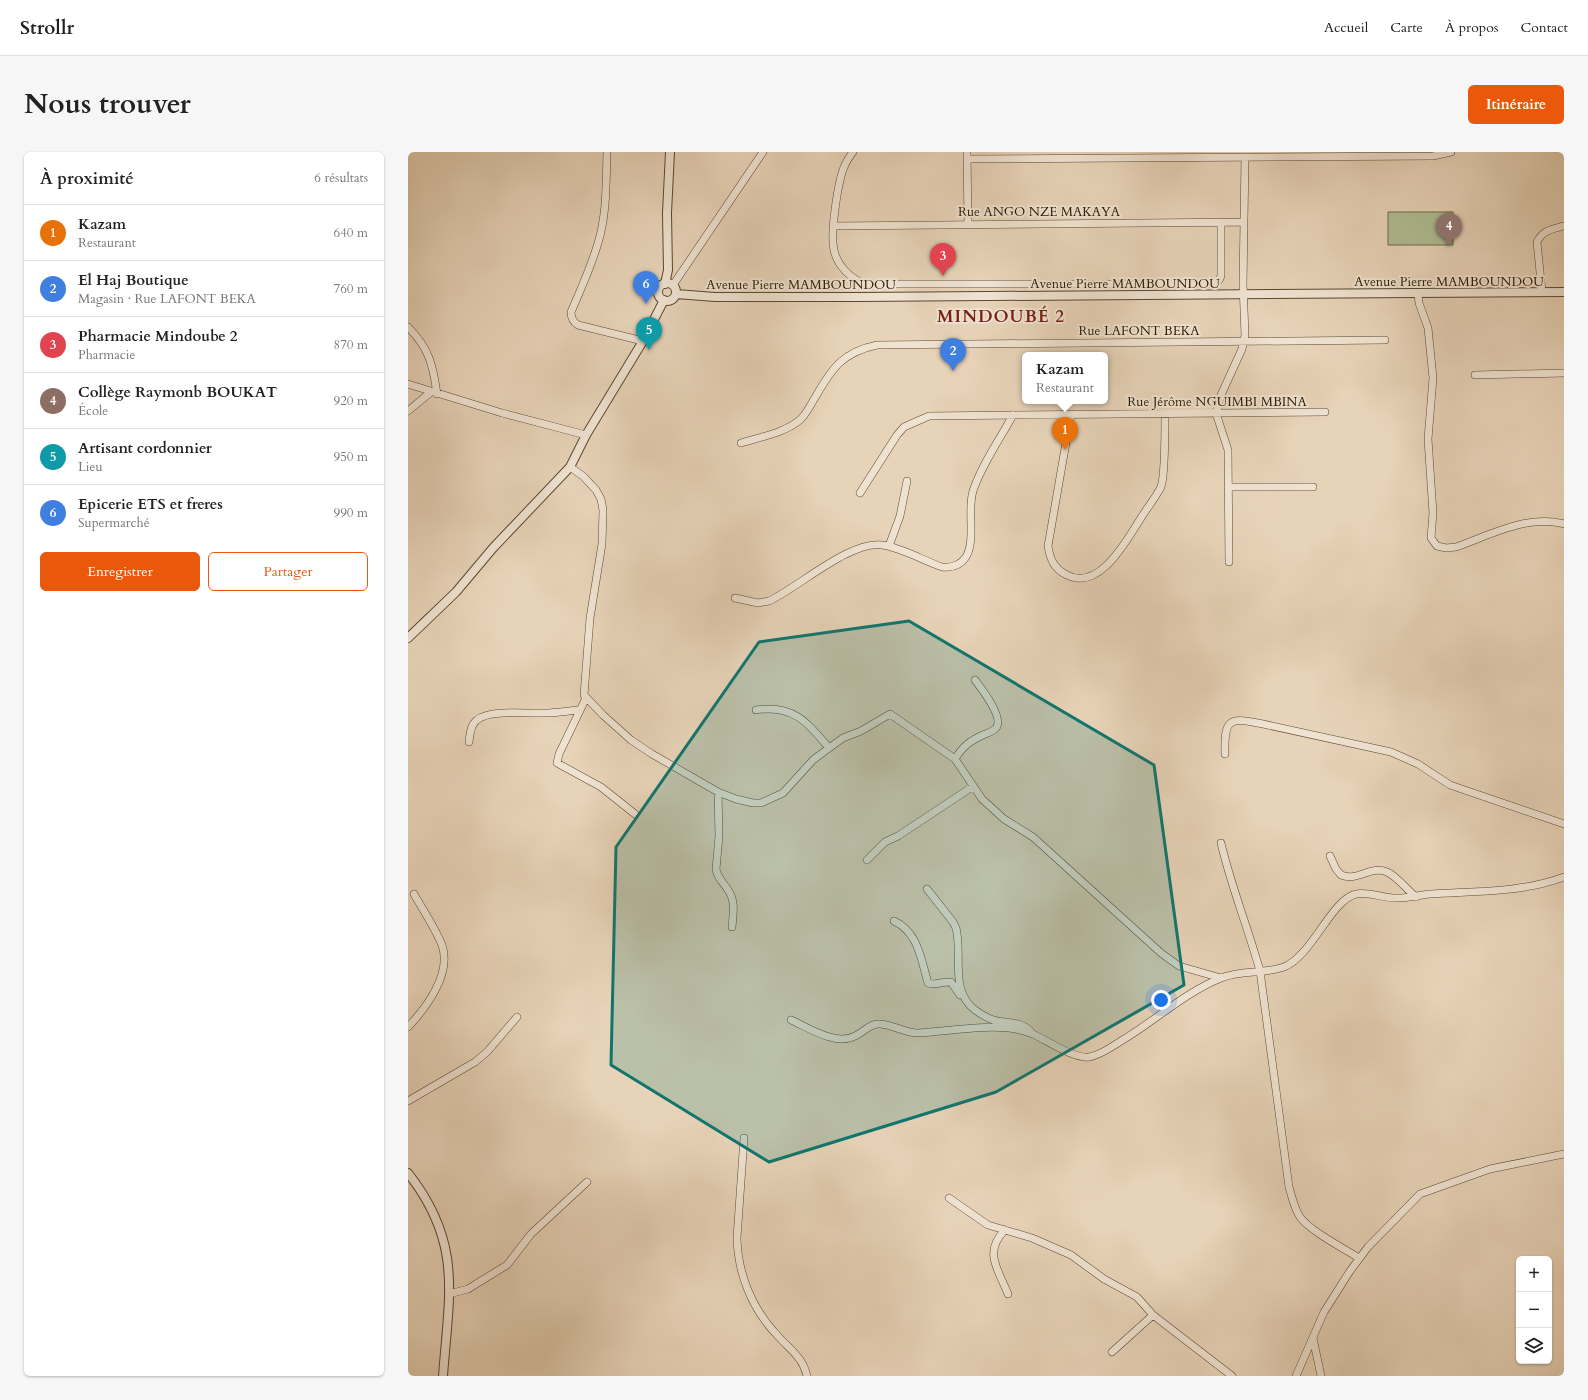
<!DOCTYPE html>
<html lang="fr">
<meta charset="utf-8">
<style>
:root{--surface:#fff;--page:#f6f6f6;--text:#222;--muted:#767676;--line:#e0e0e0;--accent:#ea580c}
body{margin:0;font-family:Cardo,serif;background:var(--page);color:var(--text)}
.controls{position:absolute;right:12px;bottom:12px;display:grid;overflow:hidden;border-radius:6px;box-shadow:0 1px 3px #0004}
.controls button{width:36px;height:36px;display:grid;place-items:center;padding:0;border:0;border-bottom:1px solid var(--line);background:var(--surface);color:var(--text);font:20px sans-serif}
.you{position:absolute;left:753px;top:848px;width:14px;height:14px;margin:-10px;border:3px solid #fff;border-radius:50%;background:#1a73e8;box-shadow:0 0 0 6px #1a73e833}
.badge{display:grid;place-items:center;width:26px;height:26px;border-radius:50%;background:var(--accent);color:#fff;font-size:13px;font-weight:700}
.pin{position:absolute;translate:-50% -33px;filter:drop-shadow(0 1px 2px #0008)}
.pin::after{content:'';position:absolute;top:21px;width:14px;height:12px;background:inherit;clip-path:polygon(0 0,100% 0,50% 100%)}
.popup{position:absolute;left:614px;top:200px;width:86px;height:52px;box-sizing:border-box;display:grid;place-content:center;border-radius:6px;background:var(--surface);filter:drop-shadow(0 1px 3px #0005);font-size:13px;white-space:nowrap;color:var(--muted)}
.popup b{font-size:15px;color:var(--text)}
.popup::after{content:'';position:absolute;left:50%;top:100%;margin-left:-8px;border:8px solid transparent;border-top-color:var(--surface)}
.list{margin:0;padding:0;list-style:none}
h2{display:flex;justify-content:space-between;align-items:center;height:52px;margin:0;padding:0 16px;font-size:17px}
h2 small{font-size:13px;font-weight:400;color:var(--muted)}
.list li{display:grid;grid-template-columns:26px 1fr auto;gap:12px;align-items:center;box-sizing:border-box;height:56px;padding:0 16px;border-top:1px solid var(--line)}
.list b{display:block;font-size:15px;white-space:nowrap}
.list p{margin:0;font-size:13px;white-space:nowrap;color:var(--muted)}
.list em{font-size:13px;font-style:normal;color:var(--muted)}
.actions{display:flex;gap:8px;padding:12px 16px}
.actions a{flex:1;padding:9px 0;border:1px solid var(--accent);border-radius:6px;text-align:center;font-size:14px;color:var(--accent)}
.actions .main{background:var(--accent);color:#fff}
.icon{flex:none;width:22px;height:22px;fill:none;stroke:currentColor;stroke-width:2;stroke-linecap:round;stroke-linejoin:round}
.map{position:relative;flex:none;width:1156px;height:1224px;overflow:hidden;border-radius:6px}
header{display:flex;align-items:center;gap:24px;box-sizing:border-box;height:56px;padding:0 20px;background:var(--surface);border-bottom:1px solid var(--line)}
header strong{font-size:19px}
nav{display:flex;gap:22px;margin-inline-start:auto;font-size:14px}
.intro{display:flex;align-items:center;justify-content:space-between;box-sizing:border-box;height:96px;padding:0 24px}
h1{margin:0;font-size:28px}
.button{padding:10px 18px;border-radius:6px;background:var(--accent);color:#fff;font-size:14px;font-weight:700}
main{display:flex;gap:24px;padding:0 24px}
aside{flex:1;background:var(--surface);border-radius:6px;box-shadow:0 1px 3px #0004}
.map>svg:first-child{display:block}
.green{fill:#afbe93;stroke:#6e6c4a}
.lines{fill:none;stroke-linecap:round;stroke-linejoin:round}
.minor-casing{stroke:#5b4830;stroke-width:8}
.tertiary-casing{stroke:#5b4830;stroke-width:10}
.minor{stroke:#efe2d1;stroke-width:7}
.tertiary{stroke:#efe2d1;stroke-width:8}
.marked{fill:#0f766e;fill-opacity:0.2;stroke:#0f766e;stroke-width:3;stroke-linejoin:round}
.labels{text-anchor:middle;stroke-width:4;stroke-linejoin:round;paint-order:stroke}
.street-label{font-size:13px;fill:#2c1a02;stroke:#efe2d1}
.district-label{font-size:17px;font-weight:bold;letter-spacing:1px;fill:#7a1f14;stroke:#efe2d1}
</style>
<header>
<strong>Strollr</strong>
<nav><a>Accueil</a><a>Carte</a><a>À propos</a><a>Contact</a></nav>
</header>
<div class="intro"><h1>Nous trouver</h1><a class="button">Itinéraire</a></div>
<main>
<aside>
<h2>À proximité<small>6 résultats</small></h2>
<ul class="list">
<li><span class="badge" style="background:#e8710a">1</span><div><b>Kazam</b><p>Restaurant</p></div><em>640 m</em></li>
<li><span class="badge" style="background:#3f7fe0">2</span><div><b>El Haj Boutique</b><p>Magasin · Rue LAFONT BEKA</p></div><em>760 m</em></li>
<li><span class="badge" style="background:#e0444e">3</span><div><b>Pharmacie Mindoube 2</b><p>Pharmacie</p></div><em>870 m</em></li>
<li><span class="badge" style="background:#8d6e63">4</span><div><b>Collège Raymonb BOUKAT</b><p>École</p></div><em>920 m</em></li>
<li><span class="badge" style="background:#0f9aa8">5</span><div><b>Artisant cordonnier</b><p>Lieu</p></div><em>950 m</em></li>
<li><span class="badge" style="background:#3f7fe0">6</span><div><b>Epicerie ETS et freres</b><p>Supermarché</p></div><em>990 m</em></li>
</ul>
<div class="actions"><a class="main">Enregistrer</a><a>Partager</a></div>
</aside>
<div class="map">
<svg width="1156" height="1224" viewBox="0 0 1156 1224">
<rect width="100%" height="100%" fill="#e7d3b8"/>
<filter id="stains"><feTurbulence type="fractalNoise" baseFrequency=".005" numOctaves="4"/><feColorMatrix values="0 0 0 0 .2 0 0 0 0 .09 0 0 0 0 .02 0 0 0 .5 -.17"/></filter>
<radialGradient id="worn" r=".72"><stop offset=".6" stop-color="#630" stop-opacity="0"/><stop offset="1" stop-color="#630" stop-opacity=".3"/></radialGradient>
<path class="green" d="M980 60H1045V93H980Z"/>
<g class="lines">
<defs>
<path id="minor" d="M199 0C198 30 199 62 190 91 183 115 173 137 163 160 163 166 165 170 170 173L235 189
M445 0C442 4 439 8 437 13 430 27 422 82 426 98 429 113 443 128 458 132H802C808 131 812 130 813 123V70
M559 0 560 71
M559 7 1025 4 1043 0
M426 74 836 70
M265 133 355 0
M1134 140 1129 90C1135 78 1144 77 1156 74
M1010 141 1011 151 1020 176 1025 226 1020 287 1025 361 1023 386 1029 394 1038 396 1048 395C1082 383 1120 362 1156 372
M0 175C21 196 25 213 29 242
M1067 223 1156 221
M0 232 94 261 178 283
M0 259 23 240
M663 262 640 394C642 407 646 417 659 423 692 440 719 387 733 366 739 356 748 345 753 335 757 323 757 277 757 262
M333 291C352 285 377 281 393 267 399 261 403 252 408 244 424 216 435 200 469 193L977 188
M162 315 175 324 188 338 193 347 195 358 194 392 182 466 176 543 195 563 223 588 244 602 310 640 328 647 345 651H353L375 641 405 608 421 596 435 586 453 579 482 562 547 607 574 647 596 667 625 685 753 801 771 814 813 826
M820 335H905
M452 341 489 283 496 275 521 264 917 260
M481 394 492 364 499 329
M821 410 820 298 808 261 813 243 834 197 837 183 835 132 837 6
M327 446 350 451 361 449C391 435 443 388 474 393 495 396 514 408 534 415 544 416 552 414 558 405 568 388 559 358 565 339 574 312 592 287 605 263
M178 546 151 602 149 611 193 635 227 662
M348 558C385 552 399 570 421 596
M61 590C62 583 62 573 69 568 82 557 119 562 136 561 148 561 159 559 170 558
M817 602C816 566 821 565 855 572L983 600 1010 612 1042 633 1156 672
M547 607C555 594 562 589 575 583 579 581 584 580 587 577 598 568 573 536 567 528
M310 640 311 684 308 717C309 726 316 731 320 738 328 749 325 763 324 775
M813 691C823 734 840 776 852 819L881 1035C884 1045 886 1056 892 1065 902 1079 935 1096 951 1106
M922 704 928 717 933 723C950 730 962 713 979 720 990 725 998 737 1008 745
M459 708 477 690 490 684 564 635
M519 737 545 770 548 776C555 803 541 838 567 858 574 863 580 867 589 869 601 871 615 870 623 880
M486 769C510 780 513 807 520 831 526 834 535 829 543 830L552 843
M383 868C401 876 428 894 447 884 456 880 462 871 472 872 485 873 496 880 508 881 544 880 592 868 625 882 640 889 666 907 681 905 693 903 703 895 713 889 747 869 776 841 813 826 832 818 856 822 876 815 904 804 923 748 948 742 960 739 977 747 990 746 1001 746 1011 743 1022 742 1067 739 1113 741 1156 725
M0 875C18 856 44 822 34 793 27 776 15 758 6 742
M0 949 67 910 79 900 109 865
M336 986 329 1086C330 1122 344 1157 369 1183 381 1197 395 1205 399 1224
M541 1046 580 1073 624 1086 663 1103 696 1127 729 1145 745 1163 824 1224
M597 1078C575 1100 590 1117 600 1142
M41 1142 60 1137 99 1113 123 1082 179 1030
M905 1186 913 1224
M704 1200 745 1163
M888 1224 916 1160 942 1119 960 1095 1012 1042 1082 1017 1156 1002"/>
<path id="tertiary" d="M250 140a9 9 0 1 1 18 0a9 9 0 1 1-18 0Z
M257 132 260 118 259 61 262 0
M268 142 307 145H451L1156 140
M0 486 48 440 85 396 162 315 178 283 235 189 256 148
M0 1021C55 1091 41 1142 35 1224"/>
</defs>
<use href="#minor" class="minor-casing"/>
<use href="#tertiary" class="tertiary-casing"/>
<use href="#minor" class="minor"/>
<use href="#tertiary" class="tertiary"/>
</g>
<path class="marked" d="M501 469 746 613 776 833 588 940 361 1010 203 913 208 695 351 490Z"/>
<g class="labels">
<g class="street-label">
<text x="631" y="64">Rue ANGO NZE MAKAYA</text>
<text x="1041" y="134">Avenue Pierre MAMBOUNDOU</text>
<text x="717" y="136">Avenue Pierre MAMBOUNDOU</text>
<text x="393" y="137">Avenue Pierre MAMBOUNDOU</text>
<text x="731" y="183">Rue LAFONT BEKA</text>
<text x="809" y="254">Rue Jérôme NGUIMBI MBINA</text>
</g>
<g class="district-label">
<text x="593" y="170">MINDOUBÉ 2</text>
</g>
</g>
<rect width="100%" height="100%" filter="url(#stains)"/>
<rect width="100%" height="100%" fill="url(#worn)"/>
</svg>
<div class="controls">
<button>+</button>
<button>−</button>
<button><svg class="icon" aria-label="layers" viewBox="0 0 24 24"><path d="M12 4l9 5-9 5-9-5zM3 14l9 5 9-5"/></svg></button>
</div>
<div class="you"></div>
<div class="pin badge" style="left:657px;top:298px;background:#e8710a">1</div>
<div class="popup"><b>Kazam</b>Restaurant</div>
<div class="pin badge" style="left:545px;top:219px;background:#3f7fe0">2</div>
<div class="pin badge" style="left:535px;top:124px;background:#e0444e">3</div>
<div class="pin badge" style="left:1041px;top:94px;background:#8d6e63">4</div>
<div class="pin badge" style="left:241px;top:198px;background:#0f9aa8">5</div>
<div class="pin badge" style="left:238px;top:152px;background:#3f7fe0">6</div>
</div>
</main>
